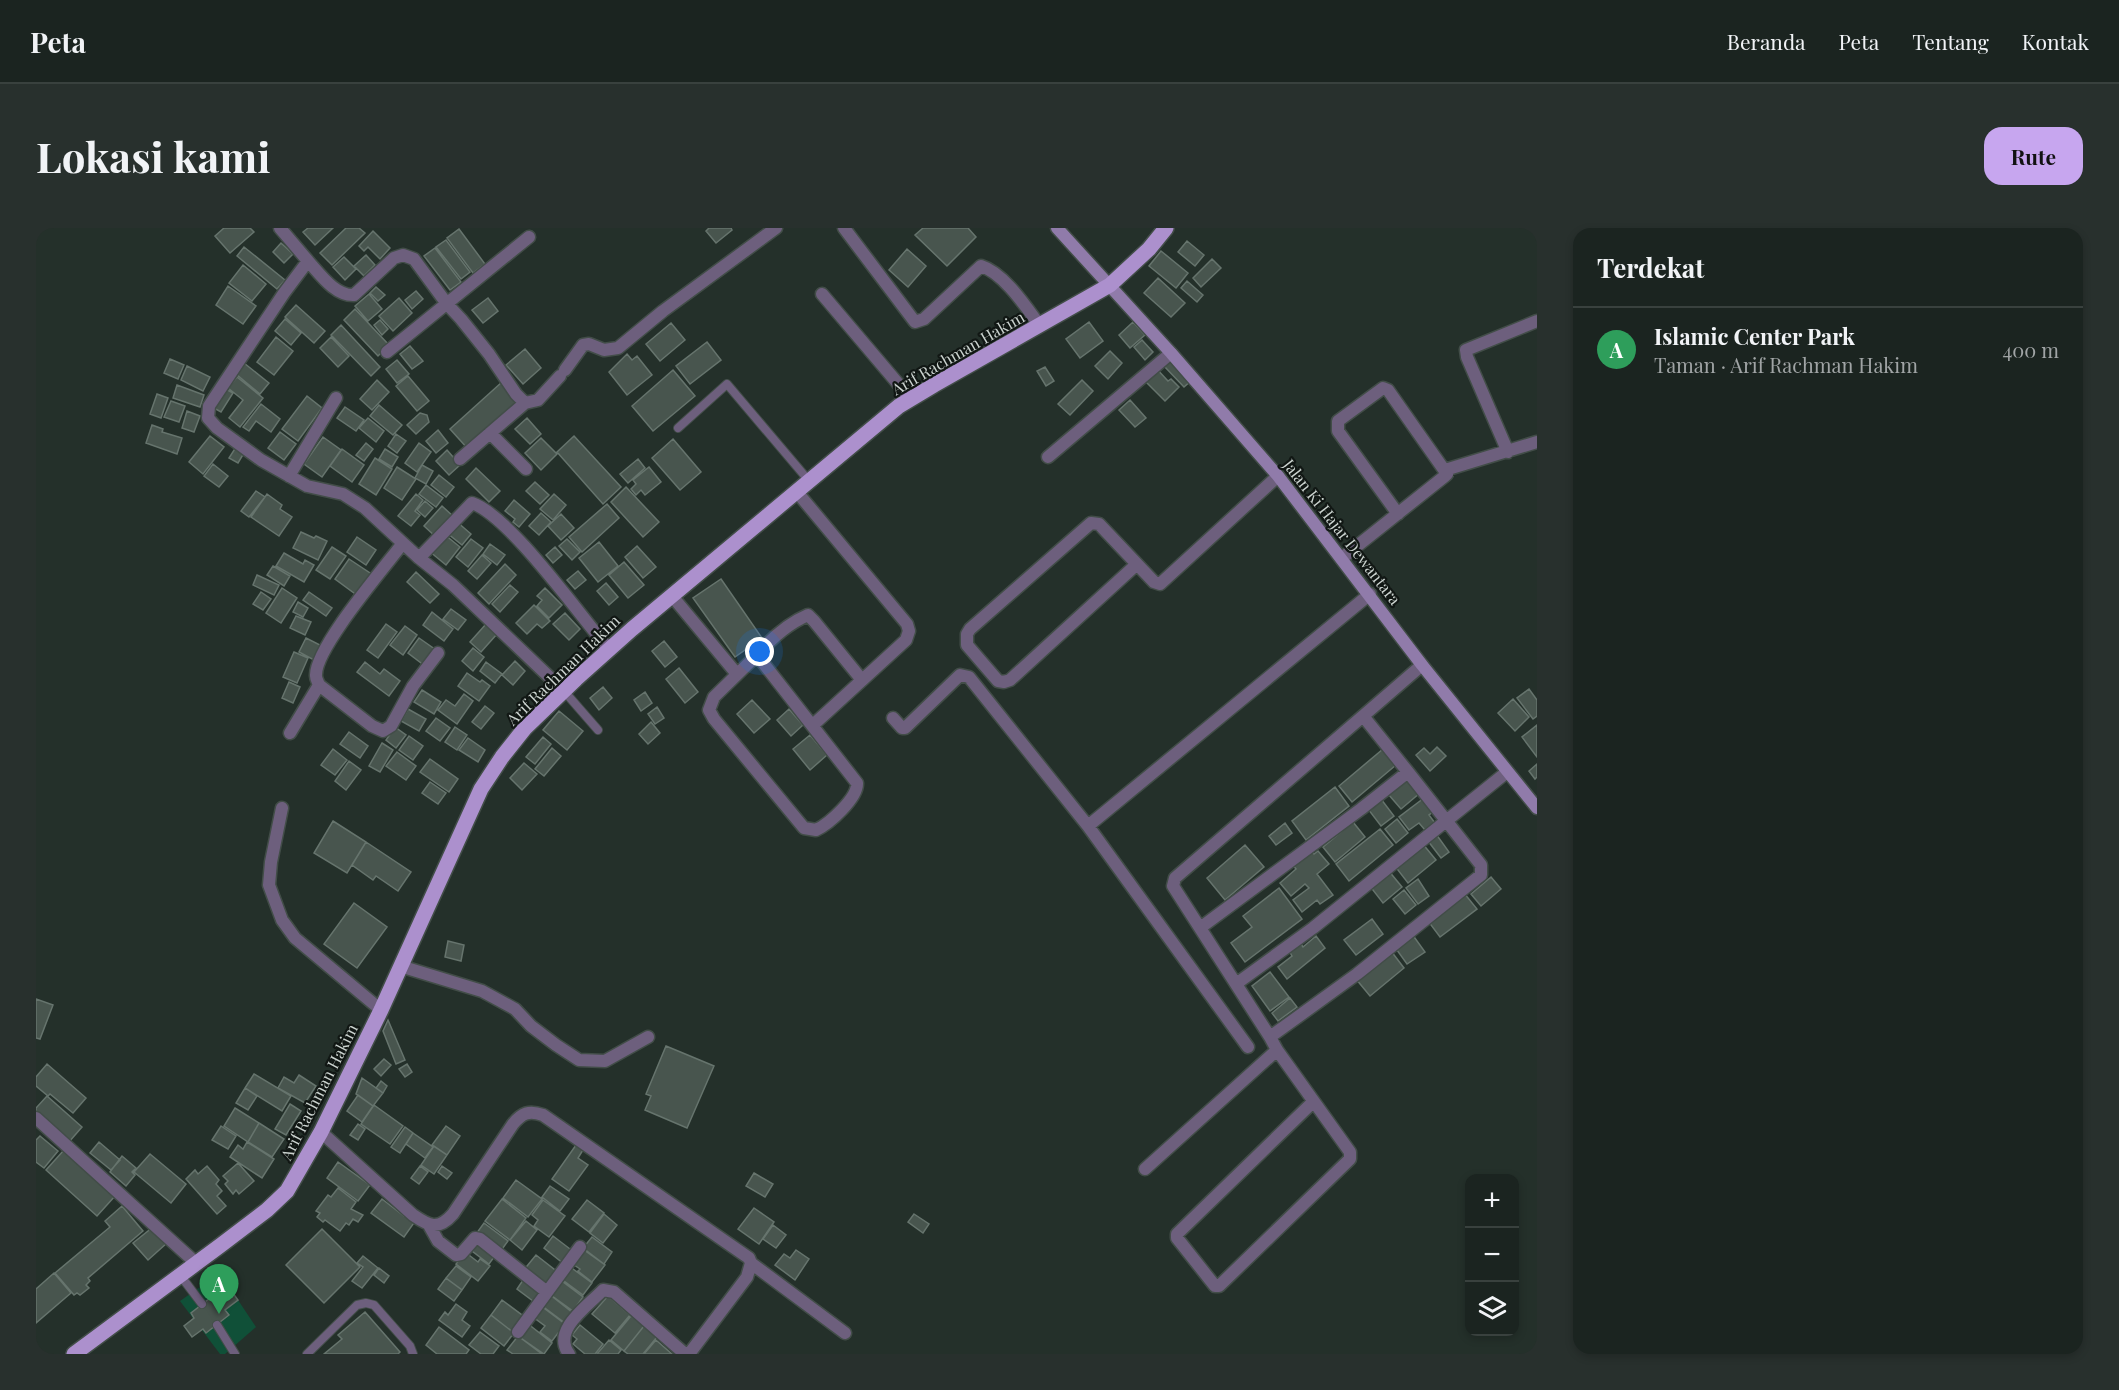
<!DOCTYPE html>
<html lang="id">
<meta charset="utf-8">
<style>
:root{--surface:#1b2420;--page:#28302d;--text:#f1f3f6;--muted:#a0a4a5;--line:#39413e;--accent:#c7a6ef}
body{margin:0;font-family:"Playfair Display",serif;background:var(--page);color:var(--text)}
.controls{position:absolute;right:18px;bottom:18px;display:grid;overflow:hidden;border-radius:12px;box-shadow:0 3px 9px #0003}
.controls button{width:54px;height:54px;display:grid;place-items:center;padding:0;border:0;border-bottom:2px solid var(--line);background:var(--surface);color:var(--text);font:30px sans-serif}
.you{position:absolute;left:724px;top:424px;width:21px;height:21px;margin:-15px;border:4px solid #fff;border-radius:50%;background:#1a73e8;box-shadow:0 0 0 9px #1a73e833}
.badge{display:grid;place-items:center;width:39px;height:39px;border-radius:50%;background:var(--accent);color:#fff;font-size:20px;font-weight:700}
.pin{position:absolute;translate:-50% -50px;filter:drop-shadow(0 2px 3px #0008)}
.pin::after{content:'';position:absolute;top:32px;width:21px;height:18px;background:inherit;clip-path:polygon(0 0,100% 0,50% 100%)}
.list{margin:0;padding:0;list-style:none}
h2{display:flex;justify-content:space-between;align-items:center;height:78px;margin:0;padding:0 24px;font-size:26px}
h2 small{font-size:20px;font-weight:400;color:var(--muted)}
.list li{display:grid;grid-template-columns:39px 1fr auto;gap:18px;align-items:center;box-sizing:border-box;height:84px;padding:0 24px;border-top:2px solid var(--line)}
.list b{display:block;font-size:22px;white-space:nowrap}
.list p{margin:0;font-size:20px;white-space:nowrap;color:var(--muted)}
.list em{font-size:20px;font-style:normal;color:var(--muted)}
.icon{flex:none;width:33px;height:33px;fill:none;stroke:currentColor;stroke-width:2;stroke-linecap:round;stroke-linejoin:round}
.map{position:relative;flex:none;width:1501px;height:1126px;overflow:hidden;border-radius:18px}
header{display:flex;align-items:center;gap:36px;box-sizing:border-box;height:84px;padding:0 30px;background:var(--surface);border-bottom:2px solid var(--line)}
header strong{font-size:28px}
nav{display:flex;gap:33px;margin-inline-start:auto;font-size:21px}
.intro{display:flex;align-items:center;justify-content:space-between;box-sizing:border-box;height:144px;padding:0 36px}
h1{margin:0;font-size:42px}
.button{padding:15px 27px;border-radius:18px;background:var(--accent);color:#111;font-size:21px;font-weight:700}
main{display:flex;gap:36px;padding:0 36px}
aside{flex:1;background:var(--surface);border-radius:18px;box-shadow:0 3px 9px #0003}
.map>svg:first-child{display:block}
.green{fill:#105038}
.building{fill:#48554e;stroke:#66746d;stroke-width:1.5}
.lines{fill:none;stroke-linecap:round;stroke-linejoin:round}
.lane-casing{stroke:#424d48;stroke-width:10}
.street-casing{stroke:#424d48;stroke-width:15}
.secondary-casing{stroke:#424d48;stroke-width:15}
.primary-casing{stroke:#424d48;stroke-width:18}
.lane{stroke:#6d5f7d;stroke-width:8}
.street{stroke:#6d5f7d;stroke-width:12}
.secondary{stroke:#907baa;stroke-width:12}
.primary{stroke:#ac90cd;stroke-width:15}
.labels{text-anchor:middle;stroke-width:4.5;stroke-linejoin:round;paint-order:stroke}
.street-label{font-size:16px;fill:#cbd3cf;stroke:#111714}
</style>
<header>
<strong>Peta</strong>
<nav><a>Beranda</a><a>Peta</a><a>Tentang</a><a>Kontak</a></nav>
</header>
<div class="intro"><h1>Lokasi kami</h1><a class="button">Rute</a></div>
<main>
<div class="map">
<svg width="1501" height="1126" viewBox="0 0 1501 1126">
<rect width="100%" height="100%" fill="#24302a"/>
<path class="green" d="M184 1045 220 1099 189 1126H184L144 1073Z"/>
<path class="building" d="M188 0H214L218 4 194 25 179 8Z
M272 0H297L279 17 267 4Z
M310 0H323L329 5 296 37 284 25Z
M673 0H695L696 2 680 15 670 3Z
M887 0H932L940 9 911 38 879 7Z
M423 1 449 36 437 45 411 10Z
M337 3 354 20 344 31 332 19 328 23 323 18Z
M410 12 434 44 425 51 400 19Z
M1151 13 1168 27 1159 38 1142 24Z
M245 15 257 26 248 35 237 24Z
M208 19 249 52 241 61 201 28Z
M399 20 425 54 414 62 388 28Z
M871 21 890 38 872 59 853 42Z
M1125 23 1152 45 1140 60 1113 38Z
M330 27 339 37 328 48 318 38Z
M308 29 320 41 309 52 297 39Z
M1176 31 1185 40 1165 59 1157 50Z
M207 37 230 56 216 73 193 55Z
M1122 50 1149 75 1135 89 1108 65Z
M1151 53 1167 67 1161 74 1145 60Z
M192 58 220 78 207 96 180 77Z
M340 59 349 67 342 73 334 65Z
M380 63 387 71 376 81 369 72Z
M333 66 346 81 332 93 319 78Z
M363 70 376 85 357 103 343 88Z
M452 70 462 83 447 95 436 82Z
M260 77 289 103 278 115 249 89Z
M319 81 353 117 342 128 308 92Z
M249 91 265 105 255 117 239 103Z
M344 92 352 101 346 107 338 97Z
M1053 94 1067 113 1044 130 1030 111Z
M1097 94 1109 107 1094 120 1083 107Z
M635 95 649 112 624 133 610 116Z
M305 97 344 139 335 148 295 107Z
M240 109 257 123 238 147 221 134Z
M295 109 313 128 302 139 284 120Z
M1106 112 1117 124 1109 132 1098 119Z
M671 114 685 132 654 156 640 138Z
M374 118 387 133 376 141 364 126Z
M489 121 505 140 487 156 470 137Z
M1074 123 1086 135 1072 151 1059 138Z
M591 126 596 132 601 128 616 147 591 167 573 144Z
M1135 129 1156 152 1148 159 1127 137Z
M134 131 148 137 142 151 128 145Z
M361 132 373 146 361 155 350 141Z
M208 135 233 155 224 166 200 146Z
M151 138 174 149 167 163 145 152Z
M1009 139 1018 153 1010 158 1001 143Z
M1119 139 1132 153 1135 151 1143 159 1129 173 1107 151Z
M637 142 659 168 617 203 596 178Z
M372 148 393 173 381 183 360 158Z
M201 149 227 170 204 199 193 190 207 172 192 160Z
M341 152 353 164 336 182 324 171Z
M1046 152 1057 163 1034 187 1022 176Z
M466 154 484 174 432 221 414 201Z
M141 157 168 167 164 179 137 170Z
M188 160 197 165 185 184 176 179Z
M121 166 132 170 125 190 114 186Z
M271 168 286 180 262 213 246 201Z
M1094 172 1110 190 1099 199 1083 182Z
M135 173 149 178 143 194 128 189Z
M225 176 244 191 235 204 220 193 213 203 207 199Z
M343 177 366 197 357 207 334 188Z
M309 179 328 192 320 203 301 190Z
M151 183 164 188 158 204 146 200Z
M384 185 391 187 393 194 380 206 371 197Z
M332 190 348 203 340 214 323 200Z
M491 190 505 206 494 216 479 201Z
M116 197 127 201 126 204 146 210 141 226 110 215Z
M402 202 412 215 400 225 390 213Z
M244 204 260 216 248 232 232 220Z
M360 206 370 213 361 225 352 218Z
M174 208 188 219 167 246 153 234Z
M538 208 585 259 567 276 521 224Z
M287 209 305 222 286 249 268 236Z
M505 210 521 226 505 242 489 225Z
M637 211 665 244 644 262 616 230Z
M330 215 337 221 328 233 320 227Z
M383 215 395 224 381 244 369 235Z
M200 219 208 225 202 235 193 230Z
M306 221 328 237 316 254 294 238Z
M349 221 362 229 356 239 343 231Z
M411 222 424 237 413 247 400 233Z
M339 230 356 241 340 267 323 256Z
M602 231 609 240 592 255 584 246Z
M177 236 192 248 183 259 168 248Z
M386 237 397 243 390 256 379 250Z
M361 239 380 251 366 272 348 260Z
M613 239 625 254 609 267 605 262 600 267 595 261 600 256 597 252Z
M440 240 464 263 453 274 430 251Z
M403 247 418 259 410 269 395 257Z
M499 254 513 267 504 276 490 263Z
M390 257 407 270 400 279 383 266Z
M590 259 623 294 607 309 575 274Z
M220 263 229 269 213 289 205 283Z
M231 266 246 277 244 281 256 289 243 308 215 289Z
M380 266 387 272 379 283 384 287 375 298 362 288Z
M518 266 530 277 517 292 504 281Z
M478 272 494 286 483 299 477 294 479 291 469 283Z
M389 273 397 280 389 289 381 282Z
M571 276 583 290 546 324 533 309Z
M406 278 419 290 401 310 388 298Z
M505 285 515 294 503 307 493 298Z
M525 286 538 300 525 312 512 298Z
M420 293 435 306 426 317 411 305Z
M265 304 278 310 280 308 291 313 282 332 257 320Z
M408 306 424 319 410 337 393 323Z
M321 309 340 322 330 337 311 324Z
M435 311 447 320 432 339 420 329Z
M531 311 544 324 536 332 523 318Z
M563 314 582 338 562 354 543 330Z
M454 316 469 327 461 337 447 326Z
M601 318 620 339 607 350 589 329Z
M296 319 310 328 294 351 280 342Z
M519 319 526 327 517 335 510 327Z
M248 325 267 336 269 332 278 337 268 354 240 338Z
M446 327 455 335 441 351 432 343Z
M313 331 337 347 322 368 299 351Z
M588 334 608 357 592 370 573 347Z
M469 336 480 347 453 376 442 365Z
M237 338 254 348 248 358 231 347Z
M542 343 550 352 539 361 531 352Z
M380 344 403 366 394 375 371 354Z
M221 347 243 357 238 367 217 357Z
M685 351 726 410 699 429 657 370Z
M570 355 582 369 573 377 561 363Z
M474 357 482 364 464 384 456 376Z
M246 360 261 370 245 395 230 385Z
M509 360 526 377 513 390 501 378 506 372 501 368Z
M225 364 235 371 227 382 217 376Z
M273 364 296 380 290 388 267 372Z
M262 374 272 380 267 389 257 384Z
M498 377 514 393 506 400 501 396 491 406 480 395Z
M415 381 430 392 422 402 407 391Z
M396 384 417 401 408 413 387 397Z
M529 385 544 401 533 412 517 396Z
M260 388 275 394 269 407 254 400Z
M350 396 361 404 342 430 331 422Z
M450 396 461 406 445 424 434 414Z
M369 398 381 407 367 427 354 417Z
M270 410 286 418 278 432 263 424Z
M383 410 400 422 389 438 372 425Z
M628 413 641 429 629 439 616 423Z
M437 420 448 429 437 443 426 433Z
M258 424 272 430 261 455 247 449Z
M479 433 489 443 477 457 466 447Z
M329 434 344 446 348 441 364 453 353 468 321 444Z
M450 434 466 446 459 455 444 443Z
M643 440 662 464 649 475 630 451Z
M431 445 444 454 446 452 454 458 443 473 422 458Z
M253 454 264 459 257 475 246 470Z
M567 459 576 470 563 482 554 470Z
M1493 461 1501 472V488L1497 491 1481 470Z
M386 462 405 474 398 486 378 474Z
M609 464 616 475 605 483 598 472Z
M428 466 437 473 421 496 402 482 410 472 419 478Z
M1477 471 1493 489 1479 503 1462 485Z
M716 472 734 491 718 505 701 486Z
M449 478 458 485 445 501 436 494Z
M621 479 628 490 619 496 612 486Z
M372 481 390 491 383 503 365 493Z
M753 481 767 497 755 508 741 492Z
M523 483 547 503 531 522 507 502Z
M400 490 414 500 404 513 390 503Z
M615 494 624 505 612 516 603 506Z
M1501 497V529L1486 509Z
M359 499 370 507 360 520 350 512Z
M419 499 431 507 421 522 409 514Z
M313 504 332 518 324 530 304 516Z
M774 507 791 527 774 542 757 521Z
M373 508 387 518 377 532 363 522Z
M507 509 515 516 499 536 490 529Z
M432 510 449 522 442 534 423 522Z
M346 515 357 522 344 544 333 538Z
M1401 519 1410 528 1394 543 1380 527 1388 520 1394 526Z
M516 520 525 528 508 548 499 541Z
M297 521 311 532 299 547 285 537Z
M1347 521 1360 537 1316 574 1303 558Z
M361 524 380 538 370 552 350 538Z
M394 531 422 551 413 564 384 544Z
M313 533 325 542 310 562 299 553Z
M488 535 501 546 486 562 474 550Z
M1501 536V549L1499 551 1493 543Z
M1372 551 1384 565 1365 581 1353 567Z
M394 554 410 565 402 576 386 565Z
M1299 559 1313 578 1270 612 1256 593Z
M1388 570 1398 583 1393 587 1399 595 1389 602 1383 595 1373 602 1363 589Z
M1345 571 1358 588 1345 598 1332 581Z
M1361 591 1372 605 1360 615 1349 601Z
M297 593 330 614 311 645 278 625Z
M1317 594 1329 609 1299 634 1287 619Z
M1249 595 1256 605 1240 617 1233 608Z
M1344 601 1357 617 1313 653 1300 636Z
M1400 606 1413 624 1405 630 1392 613Z
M330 614 375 644 362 663 340 648 337 652 316 637Z
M1386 615 1400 632 1372 655 1358 637Z
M1209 617 1228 639 1189 672 1171 650Z
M1275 622 1278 626 1282 623 1293 636 1281 646 1297 667 1284 676 1281 672 1266 684 1257 672 1273 660 1269 656 1255 668 1244 655 1260 641 1256 636Z
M1352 642 1366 659 1347 675 1333 657Z
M1455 649 1465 661 1445 678 1435 666Z
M1382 651 1393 668 1382 676 1370 660Z
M1243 660 1266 691 1209 734 1195 715 1216 699 1207 688Z
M1368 662 1380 677 1369 686 1357 671Z
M1428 665 1441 681 1404 709 1392 693Z
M318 675 351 699 321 740 288 716Z
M1336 691 1347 706 1320 727 1308 712Z
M1376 706 1389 724 1371 736 1358 718Z
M1280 708 1289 720 1251 751 1242 739 1256 728 1252 721 1263 713 1267 719Z
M412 713 428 717 425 733 409 729Z
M1355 723 1368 740 1334 768 1320 751Z
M1234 744 1253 769 1234 783 1216 758Z
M1254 770 1261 779 1242 793 1236 785Z
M0 771 17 777 4 811 0 810Z
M352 792 369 832 360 836 347 803Z
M630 818 678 838 651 900 609 882 615 868 610 866Z
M348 831 355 837 345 848 338 841Z
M11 836 50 870 37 885 14 866 12 868 0 858V849Z
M371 836 376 844 369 849 363 841Z
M218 846 255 868 246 883 209 860Z
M263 847 280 858 269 875 242 860 248 849 258 855Z
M326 850 347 865 337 878 320 866Z
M345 853 351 858 347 865 340 860Z
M209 860 221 868 212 882 200 875Z
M322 867 337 878 326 894 311 883Z
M11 868 46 899 33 914 0 884V880Z
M254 876 265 883 250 907 239 901Z
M338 877 367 898 354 916 325 896Z
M199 880 223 895 212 914 188 898Z
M223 895 248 911 236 929 212 914Z
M322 896 329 901 322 912 314 907Z
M185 898 200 908 192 921 176 912Z
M410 898 424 908 411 927 396 917Z
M369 899 377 905 364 925 355 919Z
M377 905 397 919 389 930 370 916Z
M4 908 22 923 8 940 0 934V912Z
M63 914 84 932 75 942 54 925Z
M211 914 238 931 226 950 194 929 202 917 207 921Z
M540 917 547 922 542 930 552 937 533 963 516 951Z
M398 918 411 927 398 946 385 937Z
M28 922 79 968 61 988 10 942Z
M114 926 150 956 135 975 98 944Z
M86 928 100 940 96 944 99 947 90 958 74 944Z
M302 934 334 957 322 973 291 950Z
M202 935 218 953 203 966 200 962 197 966 189 956 192 953 187 948Z
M171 938 183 952 180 956 186 963 181 968 190 978 181 986 150 951 159 942 162 946Z
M384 938 392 944 383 956 375 950Z
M406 938 416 945 411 951 402 944Z
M718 945 737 956 729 969 710 958Z
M480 952 506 971 492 989 467 970Z
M514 958 533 971 524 983 506 969Z
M302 960 320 974 315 981 327 987 322 994 317 991 313 997 310 995 304 1003 289 992 287 994 281 989 284 985 280 983 292 967 295 969Z
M346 971 368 988 370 985 380 992 368 1009 335 985Z
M466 971 490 990 474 1012 449 993Z
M507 972 529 988 513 1009 498 998 502 992 496 987Z
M551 972 568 985 553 1004 536 991Z
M86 978 107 1003 52 1050 54 1053 50 1057 53 1060 44 1067 41 1065 38 1067 19 1045 74 999 69 993Z
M718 980 738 994 723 1016 702 1001Z
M568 986 581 997 567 1015 554 1005Z
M878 986 893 996 887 1005 872 994Z
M490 993 501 1002 486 1022 474 1012Z
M448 995 472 1013 464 1024 440 1006Z
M737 997 750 1007 740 1020 727 1011Z
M117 999 131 1015 112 1032 97 1015Z
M286 1001 324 1039 288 1075 250 1037Z
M517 1008 538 1024 528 1036 508 1020Z
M556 1009 576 1024 568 1036 547 1020Z
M444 1012 461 1025 453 1036 436 1023Z
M548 1022 569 1037 556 1054 542 1043 544 1041 535 1035Z
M760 1022 773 1031 759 1052 739 1037 748 1026 754 1030Z
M429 1024 442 1034 444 1031 454 1038 442 1053 420 1036Z
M500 1027 523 1045 510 1061 487 1043Z
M327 1028 342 1040 326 1060 316 1053 327 1039 321 1035Z
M420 1038 435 1049 426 1062 410 1050Z
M533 1038 556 1055 547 1067 524 1050Z
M343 1040 353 1048 348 1055 338 1047Z
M18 1045 35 1065 0 1095V1061Z
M489 1049 510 1065 501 1076 481 1061Z
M410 1050 426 1062 418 1073 402 1061Z
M523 1051 547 1069 537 1083 512 1065Z
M194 1061 202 1072 189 1082 193 1087 170 1105 167 1101 156 1109 148 1098 158 1090 155 1085 178 1067 181 1071Z
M513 1066 537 1085 529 1095 505 1077Z
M572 1068 594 1087 579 1105 556 1086Z
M466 1072 490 1090 478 1105 455 1087Z
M420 1076 431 1084 426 1092 434 1098 426 1109 403 1092 409 1084 412 1087Z
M505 1078 529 1096 516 1113 504 1104 509 1098 497 1089Z
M329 1084 364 1124 362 1126H288L306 1111 302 1107Z
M455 1087 478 1105 468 1118 445 1100Z
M595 1088 608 1098 588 1123 575 1112Z
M491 1095 516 1115 508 1126 482 1108Z
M544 1097 567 1116 559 1126H549L537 1116 541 1111 536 1107Z
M608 1098 621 1109 607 1126H592L588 1123Z
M403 1099 433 1122 430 1126H401L390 1117Z
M444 1104 463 1118 457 1126H445L433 1117Z
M482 1108 506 1126H477L471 1122Z
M573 1112 585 1122 582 1126H561Z
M620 1112 636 1126H608Z"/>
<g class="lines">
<defs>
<path id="lane" d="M642 200 691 156 774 254
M528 463 562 502
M144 1047 166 1076
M181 1097 199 1126
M271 1126 321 1077 330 1075 338 1077 374 1118 377 1126"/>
<path id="street" d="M244 0 272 33 248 65 173 178 172 190 181 200 225 232 271 258 307 266 329 280 383 330 417 357 528 463
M808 0 879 94 888 91 945 38C968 45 990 79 1004 98
M272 33C284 46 299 68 318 67L358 30 367 27 378 31 411 76 425 91 453 126 480 166 489 175 502 172 524 148
M786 66 875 171
M351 124 493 9
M529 142 547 117 553 116 568 122 582 120 627 83 740 0
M454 205 490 241
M1472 224 1431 129 1430 122 1501 93
M1012 229 1135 125
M424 231 489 175
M1409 242 1501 214
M253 248 300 170
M761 264 871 396 873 403 870 412 777 497
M367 315C349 339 278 421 280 448 280 451 282 454 283 457L336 498 347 503 355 498 377 458 402 425
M383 330 436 275C474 288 544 388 573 421
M1306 330 1409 248 1411 246 1352 162 1347 160 1302 193V203L1362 286
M1101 336 974 452 968 454 962 453 931 417V406L934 401 1055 295 1063 296 1118 354 1124 356 1242 248
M636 368 700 445
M721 427 821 555C822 570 793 596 780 602L768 600 763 594 678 491 673 482 678 469Z
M721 427C734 412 753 395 772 387L778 393 826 452
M1327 488 1386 437
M857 490 866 500H869L924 447 933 449 1052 598 1212 819
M254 505 283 457
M1372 544 1445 637V647L1321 746 1234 809 1164 700 1325 581Z
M246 580 235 634 233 657 246 692 259 710 345 782
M1052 598 1334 366
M1164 700 1137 658 1139 650 1327 488 1372 544
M364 738 446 763 479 781 495 798 520 817 543 832 569 833 612 809
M1200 756 1277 700 1471 544
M1234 809 1241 822 1314 924V931L1183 1058H1179L1141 1010V1006L1277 874
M0 890 160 1035
M285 904 377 987C393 998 402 1003 417 986L477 896C486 885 493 882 507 887L713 1030 715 1035 711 1049 653 1126
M1109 941 1241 822
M393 997 402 1013 420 1027 425 1026 439 1010 444 1011 511 1064
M715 1035 809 1105
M482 1104 544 1019
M533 1126C515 1102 552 1078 567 1062L578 1064 649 1126"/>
<path id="secondary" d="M1021 0 1135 125 1242 248 1386 437 1501 580"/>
<path id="primary" d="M38 1126 185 1017 231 982 251 963 285 904 345 782 445 561 466 529 489 500 540 451 596 401 863 178 898 157 1074 57 1113 21 1130 0"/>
</defs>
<use href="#lane" class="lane-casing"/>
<use href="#street" class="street-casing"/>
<use href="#secondary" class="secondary-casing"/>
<use href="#primary" class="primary-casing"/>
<use href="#lane" class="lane"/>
<use href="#street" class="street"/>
<use href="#secondary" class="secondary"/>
<use href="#primary" class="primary"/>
</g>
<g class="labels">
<g class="street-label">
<text transform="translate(922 125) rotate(-30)" y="6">Arif Rachman Hakim</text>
<text transform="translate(1306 304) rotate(52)" y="6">Jalan Ki Hajar Dewantara</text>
<text transform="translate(527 442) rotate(-44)" y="6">Arif Rachman Hakim</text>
<text transform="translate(283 864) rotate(-63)" y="6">Arif Rachman Hakim</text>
</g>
</g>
</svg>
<div class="controls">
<button>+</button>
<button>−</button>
<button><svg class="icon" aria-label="layers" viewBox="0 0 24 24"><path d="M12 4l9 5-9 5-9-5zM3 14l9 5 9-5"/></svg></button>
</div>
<div class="you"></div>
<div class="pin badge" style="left:183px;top:1086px;background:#2e9e5b">A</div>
</div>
<aside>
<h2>Terdekat<small></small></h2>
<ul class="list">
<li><span class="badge" style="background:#2e9e5b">A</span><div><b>Islamic Center Park</b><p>Taman · Arif Rachman Hakim</p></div><em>400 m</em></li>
</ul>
</aside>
</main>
